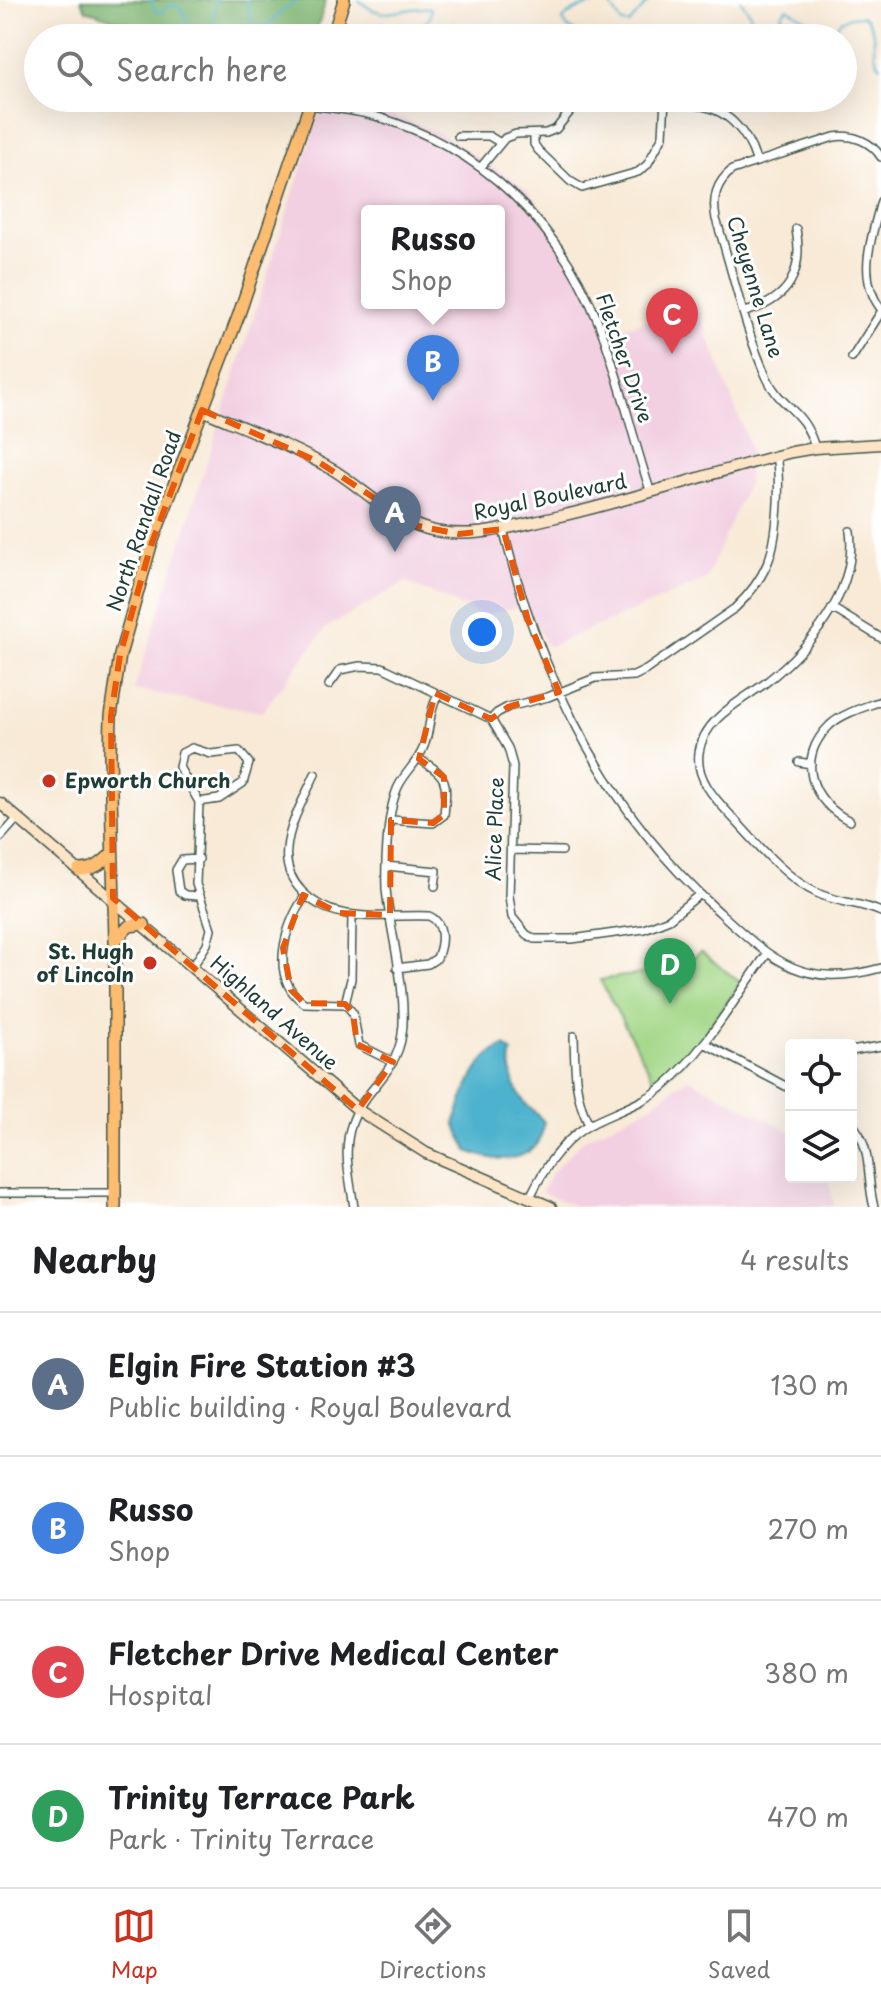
<!DOCTYPE html>
<meta charset="utf-8">
<style>
:root{--surface:#fff;--page:#f6f6f6;--text:#202124;--muted:#757577;--line:#e0e0e0;--accent:#c8321e}
body{margin:0;font-family:"Playpen Sans",sans-serif;background:var(--page);color:var(--text)}
.controls{position:absolute;right:24px;bottom:24px;display:grid;overflow:hidden;border-radius:8px;box-shadow:0 8px 32px #0002}
.controls button{width:72px;height:72px;display:grid;place-items:center;padding:0;border:0;border-bottom:2px solid var(--line);background:var(--surface);color:var(--text);font:40px sans-serif}
.you{position:absolute;left:482px;top:632px;width:28px;height:28px;margin:-20px;border:6px solid #fff;border-radius:50%;background:#1a73e8;box-shadow:0 0 0 12px #1a73e833}
.badge{display:grid;place-items:center;width:52px;height:52px;border-radius:50%;background:var(--accent);color:#fff;font-size:26px;font-weight:700}
.pin{position:absolute;translate:-50% -66px;filter:drop-shadow(0 2px 4px #0008)}
.pin::after{content:'';position:absolute;top:42px;width:28px;height:24px;background:inherit;clip-path:polygon(0 0,100% 0,50% 100%)}
.popup{position:absolute;left:361px;top:205px;width:144px;height:104px;box-sizing:border-box;display:grid;place-content:center;border-radius:8px;background:var(--surface);filter:drop-shadow(0 2px 6px #0005);font-size:26px;white-space:nowrap;color:var(--muted)}
.popup b{font-size:30px;color:var(--text)}
.popup::after{content:'';position:absolute;left:50%;top:100%;margin-left:-16px;border:16px solid transparent;border-top-color:var(--surface)}
.list{margin:0;padding:0;list-style:none}
h2{display:flex;justify-content:space-between;align-items:center;height:104px;margin:0;padding:0 32px;font-size:34px}
h2 small{font-size:26px;font-weight:400;color:var(--muted)}
.list li{display:grid;grid-template-columns:52px 1fr auto;gap:24px;align-items:center;box-sizing:border-box;height:144px;padding:0 32px;border-top:2px solid var(--line)}
.list b{display:block;font-size:30px;white-space:nowrap}
.list p{margin:0;font-size:26px;white-space:nowrap;color:var(--muted)}
.list em{font-size:26px;font-style:normal;color:var(--muted)}
.icon{flex:none;width:44px;height:44px;fill:none;stroke:currentColor;stroke-width:2;stroke-linecap:round;stroke-linejoin:round}
.map{position:relative;flex:none;width:881px;height:1207px;overflow:hidden}
.search{position:absolute;background:var(--surface);box-shadow:0 8px 32px #0002;left:24px;right:24px;top:24px;height:88px;display:flex;align-items:center;gap:20px;box-sizing:border-box;padding:0 28px;border-radius:44px;color:var(--muted);font-size:30px}
.sheet{height:680px;background:var(--surface)}
nav{display:flex;justify-content:space-around;align-items:center;box-sizing:border-box;height:112px;border-top:2px solid var(--line);background:var(--surface);font-size:22px;color:var(--muted)}
nav a{display:grid;justify-items:center;gap:4px}
nav .on{color:var(--accent)}
.map>svg:first-child{display:block}
.built{fill:#f2cfe1;fill-rule:evenodd}
.green{fill:#a3d787;stroke:#618a5e;stroke-width:2}
.forest{fill:#82b874;stroke:#507a54;stroke-width:2}
.water{fill:#4eb2cd;stroke:#367880;stroke-width:2}
.lines{fill:none;stroke-linecap:round;stroke-linejoin:round}
.stream{stroke:#4eb2cd;stroke-width:2}
.street-casing{stroke:#40574c;stroke-width:10}
.secondary-casing{stroke:#40574c;stroke-width:13}
.primary-casing{stroke:#40574c;stroke-width:14}
.street{stroke:#fff;stroke-width:7}
.secondary{stroke:#fee4c6;stroke-width:10}
.primary{stroke:#fdbc70;stroke-width:11}
.marked{fill:none;stroke:#e8590c;stroke-width:6;stroke-dasharray:16 10;stroke-linejoin:round}
.poi-dot{fill:#c8321e;stroke:#fff;stroke-width:3}
.labels{text-anchor:middle;stroke-width:6;stroke-linejoin:round;paint-order:stroke}
.street-label{font-size:20px;fill:#1f3d34;stroke:#fff}
.poi-label{font-size:20px;font-weight:bold;fill:#1f3d34;stroke:#fff;text-anchor:start}
</style>
<div class="map">
<svg width="881" height="1207" viewBox="0 0 881 1207">
<rect width="100%" height="100%" fill="#fff"/>
<filter id="ink" filterUnits="userSpaceOnUse"><feTurbulence type="fractalNoise" baseFrequency=".0125" numOctaves="2"/><feDisplacementMap in="SourceGraphic" scale="16" xChannelSelector="R" yChannelSelector="G"/><feConvolveMatrix kernelMatrix="1 2 1 2 8 2 1 2 1" color-interpolation-filters="sRGB"/></filter>
<filter id="wash" filterUnits="userSpaceOnUse"><feTurbulence type="fractalNoise" baseFrequency=".006" numOctaves="4" result="noise"/><feDisplacementMap in="SourceGraphic" scale="32" xChannelSelector="R" yChannelSelector="G"/><feGaussianBlur stdDeviation="1.8" result="paint"/><feColorMatrix in="noise" values="0 0 0 0 0 0 0 0 0 0 0 0 0 0 0 0 0 1.4 0 .05"/><feComposite in="paint" operator="in"/></filter>
<g filter="url(#wash)">
<rect width="100%" height="100%" fill="#f8ead7"/>
<path class="built" d="M324 98H346L440 133 528 190 574 254 610 332 696 305 750 446 748 482 706 580 548 647 523 606 482 615 405 582 326 628 262 712 134 690ZM367 211H499V303H367Z
M688 1078 791 1132V1177H828L834 1207H577L541 1192 551 1174 583 1140 649 1107Z"/>
<path class="green" d="M701 952 741 983 688 1057 657 1085 600 980C631 974 675 974 701 952Z"/>
<path class="forest" d="M81 0H326L314 38H169L86 10Z"/>
<path class="water" d="M505 1046 512 1052C507 1067 515 1091 525 1103 531 1110 539 1115 544 1122 540 1164 498 1164 468 1151L455 1124C462 1098 476 1055 505 1046Z"/>
<g class="lines">
<path class="stream" d="M150 0 156 12 160 13 169 5 178 6 185 14 189 29C196 33 207 32 213 26L216 0
M246 0 251 21 256 26H267L284 9 299 0
M359 0C384 25 404 5 431 8L430 18 421 26 392 38
M590 38 568 28 563 20C572 8 594 3 609 3L622 23 629 24 650 0
M737 38 749 30 752 23 750 13 740 0
M766 38H775
M786 38 790 34V26L781 15 787 8 813 23 812 38
M836 38 835 29C839 18 852 16 863 16 881 30 868 54 881 66"/>
</g>
</g>
<g filter="url(#ink)">
<g class="lines">
<defs>
<path id="street" d="M309 105C331 108 354 110 375 116 481 147 559 223 599 324 620 378 632 437 651 493
M694 105C726 107 747 131 756 160
M534 134V144L538 150 570 181 582 188 638 172 647 165 663 136 665 98
M458 136H489L499 142
M481 167 505 138 516 134 546 133 556 129 581 98
M881 201C872 237 856 276 881 309
M745 312C789 300 804 273 796 229
M852 358 881 312
M815 448C804 408 781 409 767 378 745 332 732 268 716 219 712 198 716 183 732 170L834 137C852 134 871 141 881 157
M503 529C539 674 603 807 716 909 772 960 801 990 881 968
M850 531C858 592 809 649 764 684 740 702 703 719 699 753 695 780 718 802 735 820 757 844 788 880 817 893 837 903 860 902 881 912
M832 608 881 638
M329 685 340 670 360 666 382 667 491 719 508 748 513 766 509 896 512 917 526 934 534 939H572L644 929 669 919 700 894
M491 719 497 713 508 707 548 697 595 678 634 676 646 670 735 608C749 595 761 579 768 562 778 538 781 482 776 456
M192 748 211 754 239 751 249 763 243 783 219 799 199 802 179 767 182 753Z
M799 762 811 764
M315 774C305 797 289 823 287 849 283 882 312 907 342 913 369 919 401 915 429 916 445 923 443 943 437 958L428 964 397 968
M391 820 433 823 444 815C447 782 449 776 419 759
M850 821C811 802 795 759 830 725 843 713 865 707 881 701
M0 838 17 819
M511 850 562 851
M386 866 437 871 435 886
M198 896 185 895 179 891 176 870 182 860 199 859
M305 896C285 925 268 978 304 1003L345 1004 353 1013 359 1045 393 1062
M193 966 207 944 211 929 196 884 199 802
M345 1004 351 979 352 915
M574 1036C575 1068 574 1096 589 1125
M704 1043 791 1089
M851 1051 881 1046
M851 1123C873 1145 866 1179 874 1207
M0 1193H115
M530 1197C544 1168 563 1138 593 1123 617 1111 644 1103 664 1086 706 1050 735 998 767 954
M354 1207C350 1180 342 1150 352 1123 363 1090 397 1074 402 1034 408 993 390 932 386 889 385 863 387 817 396 792 401 775 418 764 424 746 431 728 428 714 438 694"/>
<path id="secondary" d="M202 410C246 429 294 447 335 471 365 490 392 519 427 529 469 541 511 527 552 518 633 500 712 472 792 452L815 448 881 444
M0 803 358 1110 426 1153 551 1207"/>
<path id="primary" d="M332 38 344 0
M79 870C94 870 103 863 112 853
M115 941 129 926 144 924
M115 1207V941L110 755 111 716 120 655 151 545 238 317 312 98"/>
</defs>
<use href="#street" class="street-casing"/>
<use href="#secondary" class="secondary-casing"/>
<use href="#primary" class="primary-casing"/>
<use href="#street" class="street"/>
<use href="#secondary" class="secondary"/>
<use href="#primary" class="primary"/>
</g>
</g>
<path class="marked" d="M202 410 317 461 418 526 459 534 503 529 528 620 559 692 508 707 491 719 435 693 419 759 444 777V815L433 823 391 820 390 915 339 913 303 895 283 948 291 990 304 1003 345 1004 353 1013 357 1044 393 1062 358 1110 113 898 111 716 120 655 151 545Z"/>
<g class="poi-dot">
<circle cx="49" cy="781" r="8"/>
<circle cx="150" cy="963" r="8"/>
</g>
<g class="labels">
<g class="street-label">
<text transform="translate(755 287) rotate(73)" y="7">Cheyenne Lane</text>
<text transform="translate(624 358) rotate(71)" y="7">Fletcher Drive</text>
<text transform="translate(550 497) rotate(-12)" y="7">Royal Boulevard</text>
<text transform="translate(144 521) rotate(-71)" y="7">North Randall Road</text>
<text transform="translate(495 829) rotate(-88)" y="7">Alice Place</text>
<text transform="translate(274 1013) rotate(41)" y="7">Highland Avenue</text>
</g>
<g class="poi-label">
<text x="65" y="788">Epworth Church</text>
<text x="134" y="959" text-anchor="end">St. Hugh<tspan x="134" dy="23">of Lincoln</tspan></text>
</g>
</g>
</svg>
<div class="controls">
<button><svg class="icon" aria-label="locate" viewBox="0 0 24 24"><circle cx="12" cy="12" r="6"/><path d="M12 2v4M12 18v4M2 12h4M18 12h4"/></svg></button>
<button><svg class="icon" aria-label="layers" viewBox="0 0 24 24"><path d="M12 4l9 5-9 5-9-5zM3 14l9 5 9-5"/></svg></button>
</div>
<div class="you"></div>
<div class="pin badge" style="left:395px;top:552px;background:#5c6f8a">A</div>
<div class="pin badge" style="left:433px;top:401px;background:#3f7fe0">B</div>
<div class="popup"><b>Russo</b>Shop</div>
<div class="pin badge" style="left:672px;top:354px;background:#e0444e">C</div>
<div class="pin badge" style="left:670px;top:1004px;background:#2e9e5b">D</div>
<div class="search"><svg class="icon" aria-label="search" viewBox="0 0 24 24"><circle cx="10" cy="10" r="6"/><path d="M15 15l6 6"/></svg>Search here</div>
</div>
<section class="sheet">
<h2>Nearby<small>4 results</small></h2>
<ul class="list">
<li><span class="badge" style="background:#5c6f8a">A</span><div><b>Elgin Fire Station #3</b><p>Public building · Royal Boulevard</p></div><em>130 m</em></li>
<li><span class="badge" style="background:#3f7fe0">B</span><div><b>Russo</b><p>Shop</p></div><em>270 m</em></li>
<li><span class="badge" style="background:#e0444e">C</span><div><b>Fletcher Drive Medical Center</b><p>Hospital</p></div><em>380 m</em></li>
<li><span class="badge" style="background:#2e9e5b">D</span><div><b>Trinity Terrace Park</b><p>Park · Trinity Terrace</p></div><em>470 m</em></li>
</ul>
</section>
<nav>
<a class="on"><svg class="icon" aria-label="map" viewBox="0 0 24 24"><path d="M3 6l6-2 6 2 6-2v14l-6 2-6-2-6 2zM9 4v14M15 6v14"/></svg>Map</a>
<a><svg class="icon" aria-label="directions" viewBox="0 0 24 24"><path d="M12 3l9 9-9 9-9-9zM9 14v-3h6M13 9l2 2-2 2"/></svg>Directions</a>
<a><svg class="icon" aria-label="saved" viewBox="0 0 24 24"><path d="M7 4h10v16l-5-4-5 4z"/></svg>Saved</a>
</nav>
